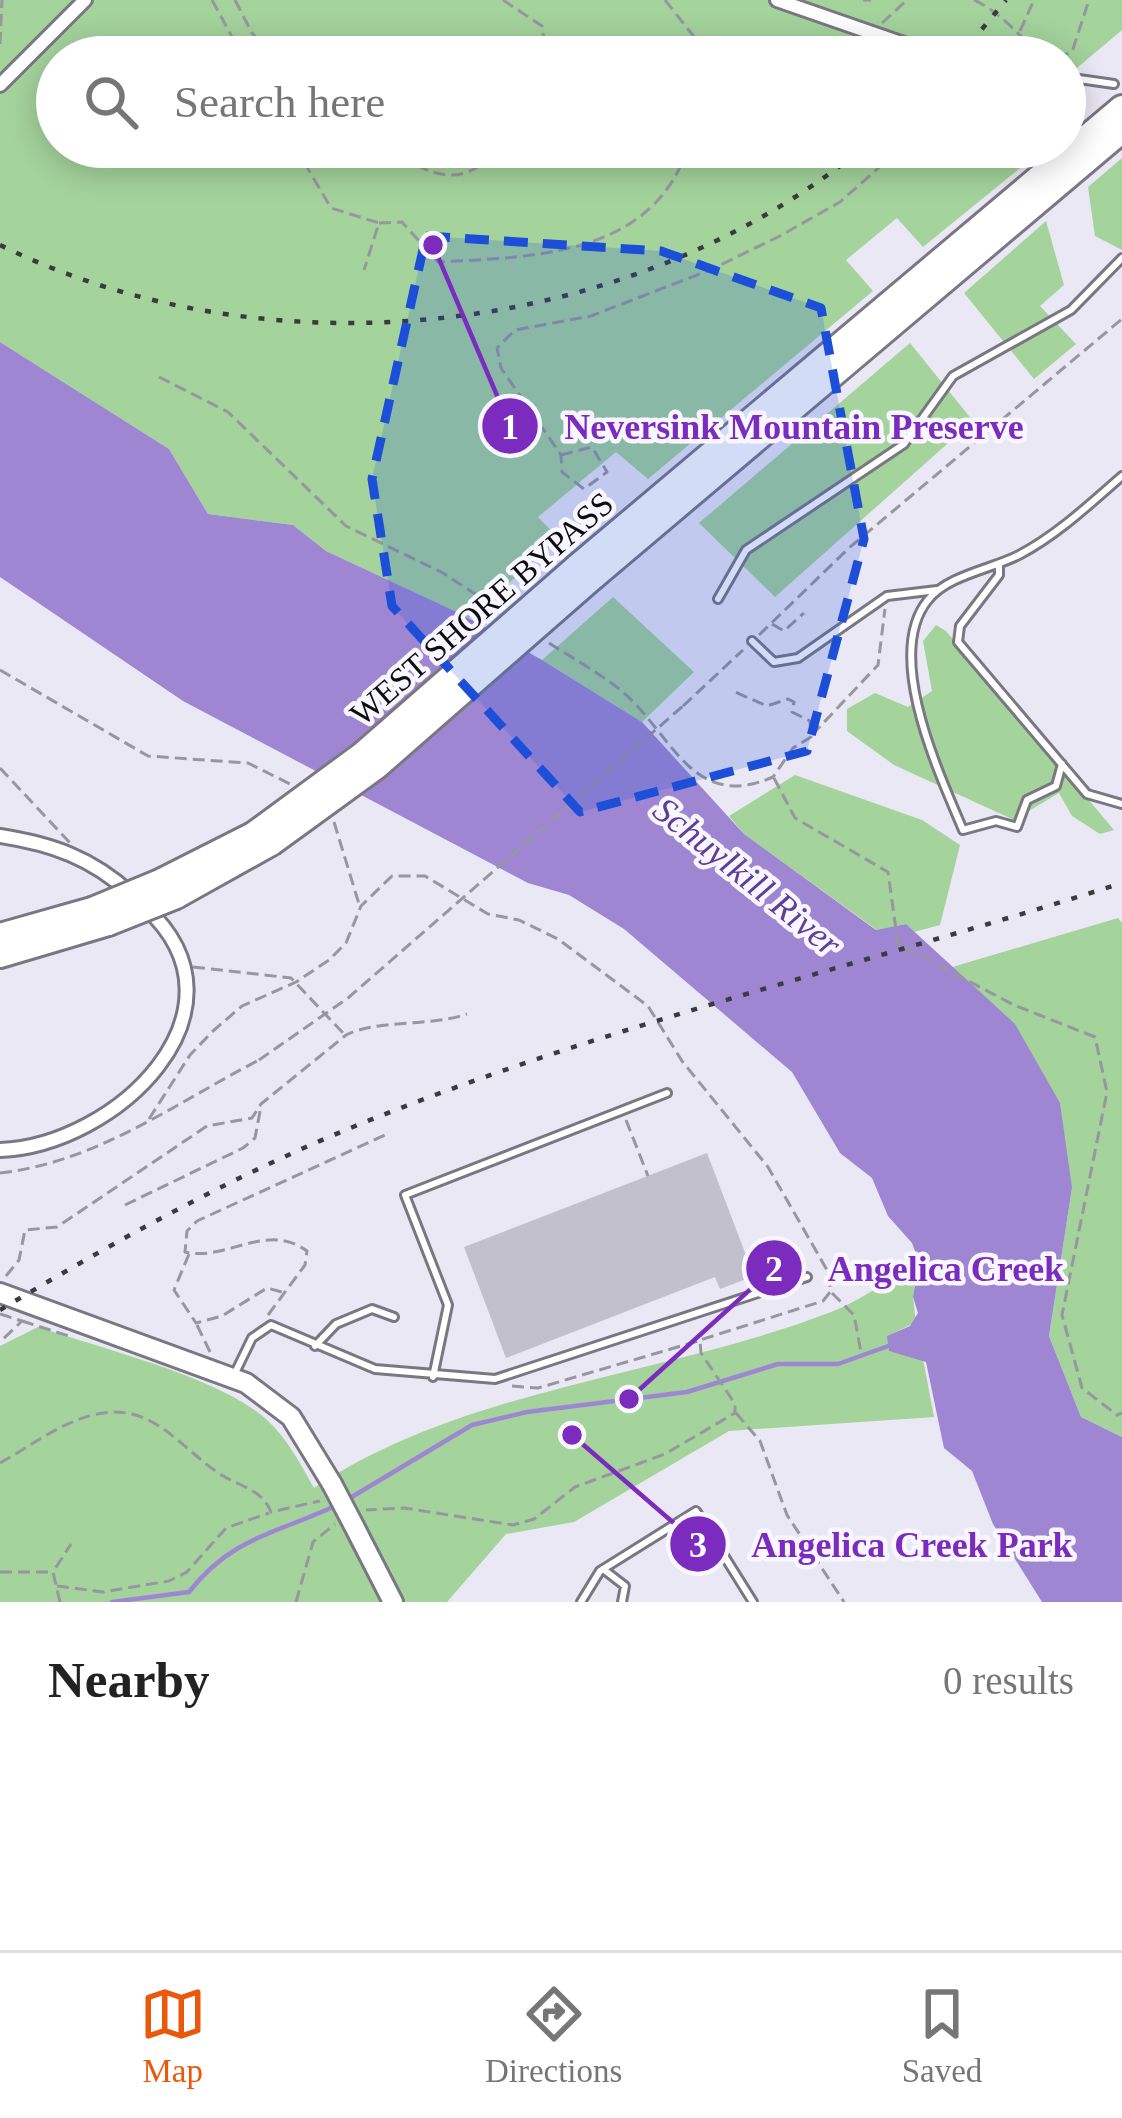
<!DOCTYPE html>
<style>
:root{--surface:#fff;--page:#f6f6f6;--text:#222;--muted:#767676;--line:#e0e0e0;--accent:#ea580c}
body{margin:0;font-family:"Times New Roman",serif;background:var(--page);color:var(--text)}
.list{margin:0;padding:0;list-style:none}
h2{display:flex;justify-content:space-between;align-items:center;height:156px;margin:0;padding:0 48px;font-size:51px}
h2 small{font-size:39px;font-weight:400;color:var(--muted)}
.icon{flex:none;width:66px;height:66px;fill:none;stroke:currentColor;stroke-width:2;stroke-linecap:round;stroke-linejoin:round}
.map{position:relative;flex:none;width:1122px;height:1602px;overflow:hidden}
.search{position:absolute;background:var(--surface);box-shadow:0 6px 30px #0003;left:36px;right:36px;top:36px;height:132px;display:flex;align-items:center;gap:30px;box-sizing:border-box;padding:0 42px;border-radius:66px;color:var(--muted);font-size:45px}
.sheet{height:348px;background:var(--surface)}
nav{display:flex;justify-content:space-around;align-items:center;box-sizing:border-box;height:168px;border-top:3px solid var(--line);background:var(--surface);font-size:33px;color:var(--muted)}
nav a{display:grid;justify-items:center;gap:6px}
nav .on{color:var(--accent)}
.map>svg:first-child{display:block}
.green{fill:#a4d39c}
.water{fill:#9e86d3}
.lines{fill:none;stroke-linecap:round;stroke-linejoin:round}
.stream{stroke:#9e86d3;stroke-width:4.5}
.building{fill:#c3c0cd}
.lane-casing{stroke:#7a7783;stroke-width:12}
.street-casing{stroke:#7a7783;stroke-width:18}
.secondary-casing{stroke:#7a7783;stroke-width:24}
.highway-casing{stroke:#7a7783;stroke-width:30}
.path{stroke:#9896a0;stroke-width:3;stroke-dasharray:12 6;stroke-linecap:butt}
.lane{stroke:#fff;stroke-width:6}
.street{stroke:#fff;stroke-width:12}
.secondary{stroke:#fff;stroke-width:18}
.highway{stroke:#fff;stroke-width:24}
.rail{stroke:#3b3a3f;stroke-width:4.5;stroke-dasharray:6 12;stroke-linecap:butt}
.secondary-bridge-casing{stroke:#7a7783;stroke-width:24;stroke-linecap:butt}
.highway-bridge-casing{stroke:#7a7783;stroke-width:30;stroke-linecap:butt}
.path-bridge{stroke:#9896a0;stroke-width:3;stroke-dasharray:12 6;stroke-linecap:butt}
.secondary-bridge{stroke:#fff;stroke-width:18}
.highway-bridge{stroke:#fff;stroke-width:24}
.marked{fill:#1d4ed8;fill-opacity:0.2;stroke:#1d4ed8;stroke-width:9;stroke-dasharray:24 15;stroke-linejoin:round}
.labels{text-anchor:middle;stroke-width:9;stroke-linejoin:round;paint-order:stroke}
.street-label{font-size:33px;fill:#0d0c10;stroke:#f8f6fe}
.water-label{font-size:36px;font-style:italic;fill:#5f3d99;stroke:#f8f6fe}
.leader{fill:none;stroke:#7b2cbf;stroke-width:4.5}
.callout-dot{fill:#7b2cbf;stroke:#f8f6fe;stroke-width:4.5}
.mark-label{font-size:36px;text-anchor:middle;font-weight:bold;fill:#fff}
.callout-label{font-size:36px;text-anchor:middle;font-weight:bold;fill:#7b2cbf;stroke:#f8f6fe;stroke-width:9;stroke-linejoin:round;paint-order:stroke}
</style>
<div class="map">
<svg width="1122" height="1602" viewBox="0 0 1122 1602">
<rect width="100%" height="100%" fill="#ebe8f5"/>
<path class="green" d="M0 0H1122V30L1065 78V57H57V147H1034L1036 155 923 247 897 218 846 260 873 291 648 479 616 452 538 517 559 539 469 618 326 551 293 525 208 514 169 449 0 342Z
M1122 158V250L1095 236 1088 187Z
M1046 221 1064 285 1040 306 1076 344 1034 379 964 293Z
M910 343 973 421 775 597 699 523Z
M613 597 694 672 642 722 542 660Z
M936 625 946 631 1114 830 1100 834 1072 816 1059 793 1014 820 894 765 847 731V709L875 693 908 707 932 691 923 641Z
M795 775 922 820 960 845 940 925 914 932 906 924 877 930 744 834 729 816Z
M1118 918 1122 923V1437L1081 1417 1049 1336 1072 1188 949 968Z
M919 1262 913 1297 916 1322 888 1336 889 1351 923 1359 934 1417 729 1431 574 1522 506 1534 447 1602H0V1346L38 1327C100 1348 219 1377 266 1419 287 1438 300 1463 314 1488 466 1387 663 1377 831 1312 862 1300 891 1278 919 1262Z"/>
<path class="water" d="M0 342 169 449 208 514 293 525 326 551 461 614 542 660 642 722 744 834 876 930 906 924 1015 1024 1060 1103 1072 1188 1049 1336 1081 1417 1122 1437V1602H1042L993 1524 972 1471 944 1448 926 1362 889 1351 887 1336 910 1326 918 1313 913 1297 919 1262 912 1243 888 1216 872 1178 840 1153 792 1072 624 929 569 895 528 883 183 701 0 577Z"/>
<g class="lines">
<path class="stream" d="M345 1501 472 1425 527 1412 687 1392 778 1364H838L894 1344
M112 1602 189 1592C232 1537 275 1534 335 1506"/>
</g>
<path class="building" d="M707 1153 754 1276 720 1289 715 1277 506 1358 464 1247Z"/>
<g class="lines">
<defs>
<path id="lane" d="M1065 77 1114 84
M999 565V575L960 626 958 642 1087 794 1122 804
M718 599 746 550 904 444 953 376 1071 310 1122 258
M752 641 774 662 798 658 887 596 937 590
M1062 764 1056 786 1027 800 1017 827 996 821 963 830C940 775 883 655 928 600 948 575 992 569 1019 555 1057 535 1090 504 1122 476
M315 1346 336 1324 372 1309 394 1317
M235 1373 252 1338 271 1325 375 1369 495 1379 807 1277
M433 1377 448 1305 405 1195 667 1093
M603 1569 625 1586 622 1602
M581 1602 600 1571 696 1511 753 1602"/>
<path id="street" d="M777 0 921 50
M0 85 85 0
M0 836C52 844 92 858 131 894
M0 1150C115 1146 258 1011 146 908"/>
<path id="secondary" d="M0 1293 246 1383 291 1417 332 1484
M354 1526 393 1602"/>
<path id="highway" d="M577 567 1122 108
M593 577 1122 130
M162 881 253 835
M176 896 271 843
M0 936 92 910
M0 955 108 923"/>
</defs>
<use href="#lane" class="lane-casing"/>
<use href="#street" class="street-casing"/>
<use href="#secondary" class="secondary-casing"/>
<use href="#highway" class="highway-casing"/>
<path class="path" d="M212 0 243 57
M235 0 252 33 273 57
M503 0 542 26 546 57
M665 0 710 57
M863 0H871
M974 0C1010 17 1020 43 1050 57
M882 23 907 0
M1020 31 1034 0
M0 44 2 0
M1057 57 1072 52 1089 0
M295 147 331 208 379 223 364 270
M386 147C431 176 461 192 500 147
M379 223 402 222 438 262C534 257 653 256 688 147
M159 377 228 412 346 526 443 573 501 611
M561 455 592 447 607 472 584 489 562 472 561 455 501 368 497 348 515 330 591 316 710 270 780 236 840 202 902 147
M772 624 784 631 804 613
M759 635 849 548 1122 319
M549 643C572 658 598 672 619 689 672 731 690 813 773 777L793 748 811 737 810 721 792 712 794 702 788 699 767 706 735 692
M0 670 148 756 248 763 292 785
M683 706 743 650
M812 735 878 665 885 609
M0 768 71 844
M774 778 795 818 888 872 898 944 1014 1005 1095 1037 1107 1092 1062 1315 1082 1388 1117 1415 1122 1413
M334 822 359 904
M193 967 291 978 344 1034
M149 1119 190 1055 213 1031 242 1006 296 982 329 960 346 943 361 906 392 876H425L488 914 519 920 558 939 648 1006 682 1061 768 1167 827 1270 831 1291 823 1301 700 1340 701 1353 735 1404V1413L665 1454 575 1487 534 1519 513 1525 404 1508 366 1510
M626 1120 648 1176
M0 1173C97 1162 174 1104 259 1060
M125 1205 243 1148 255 1138 261 1106
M189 1254 174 1290 196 1323 222 1316 267 1288 282 1292
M6 1276 19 1260 25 1230 57 1227 207 1126 252 1118 261 1104 346 1035C378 1019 429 1027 467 1014
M832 1293 854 1315 861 1352
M0 1314 22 1321 0 1342
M268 1315 305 1265 307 1251C266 1221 226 1262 185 1252L187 1231 197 1221 387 1134
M22 1321 72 1337
M197 1325 211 1354
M512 1386 538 1388 698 1341
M736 1413 760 1441 787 1515 844 1602
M0 1463C47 1437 99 1391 154 1423 178 1437 197 1459 220 1474 240 1487 262 1489 271 1512L320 1501
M0 1572H51
M57 1586 103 1592 169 1581 187 1572 226 1528 269 1513
M60 1602 53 1572 71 1544
M296 1602 313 1542 335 1524"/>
<use href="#lane" class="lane"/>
<use href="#street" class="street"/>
<use href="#secondary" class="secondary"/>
<use href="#highway" class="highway"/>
<path class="rail" d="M959 57 1006 0
M0 245C270 378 632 338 864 147
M0 1310C112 1243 227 1179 348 1129 598 1026 865 965 1122 883"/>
<defs>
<path id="secondary-bridge" d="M332 1484 354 1526"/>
<path id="highway-bridge" d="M253 835 362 755 577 567
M271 843 377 766 593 577
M92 910 162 881
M108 923 176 896"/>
</defs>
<use href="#secondary-bridge" class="secondary-bridge-casing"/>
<use href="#highway-bridge" class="highway-bridge-casing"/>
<path class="path-bridge" d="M259 1060 348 998 683 706"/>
<use href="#secondary-bridge" class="secondary-bridge"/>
<use href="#highway-bridge" class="highway-bridge"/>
</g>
<path class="marked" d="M426 236 661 251 821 308 864 539 807 751 580 812 392 606 372 479Z"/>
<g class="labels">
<g class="street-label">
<text transform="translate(481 608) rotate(-41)" y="12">WEST SHORE BYPASS</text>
</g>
<g class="water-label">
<text transform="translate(748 876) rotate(39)" y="13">Schuylkill River</text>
</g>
</g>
<path class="leader" d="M433 245L510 426M629 1399L774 1268M572 1435L698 1544"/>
<g class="callout-dot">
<circle cx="433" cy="245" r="12"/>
<circle cx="629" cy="1399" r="12"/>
<circle cx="572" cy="1435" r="12"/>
<circle cx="510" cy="426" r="30"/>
<circle cx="774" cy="1268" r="30"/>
<circle cx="698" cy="1544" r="30"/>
</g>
<g class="mark-label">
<text x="510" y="439">1</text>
<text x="774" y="1281">2</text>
<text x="698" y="1557">3</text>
</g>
<g class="callout-label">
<text x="794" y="439">Neversink Mountain Preserve</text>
<text x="946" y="1281">Angelica Creek</text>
<text x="912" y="1557">Angelica Creek Park</text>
</g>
</svg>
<div class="search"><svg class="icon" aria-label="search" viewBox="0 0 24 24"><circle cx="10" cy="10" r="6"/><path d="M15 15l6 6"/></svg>Search here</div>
</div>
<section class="sheet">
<h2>Nearby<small>0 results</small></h2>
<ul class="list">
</ul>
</section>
<nav>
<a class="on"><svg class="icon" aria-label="map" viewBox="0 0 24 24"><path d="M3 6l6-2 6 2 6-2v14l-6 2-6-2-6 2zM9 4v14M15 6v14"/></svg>Map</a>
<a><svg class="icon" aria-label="directions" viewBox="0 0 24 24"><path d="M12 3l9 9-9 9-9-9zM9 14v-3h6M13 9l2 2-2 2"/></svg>Directions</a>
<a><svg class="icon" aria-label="saved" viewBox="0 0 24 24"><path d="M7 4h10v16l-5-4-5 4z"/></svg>Saved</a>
</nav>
